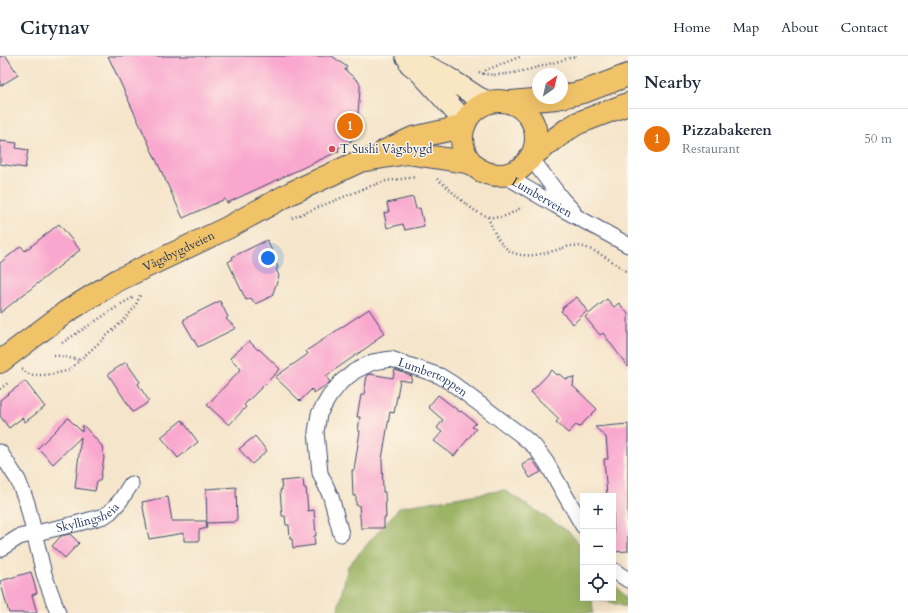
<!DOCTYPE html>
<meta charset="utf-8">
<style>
:root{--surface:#fff;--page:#f6f6f7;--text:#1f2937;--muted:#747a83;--line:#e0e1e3;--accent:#d1495b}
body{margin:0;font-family:Cardo,serif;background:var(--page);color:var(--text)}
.controls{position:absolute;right:12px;bottom:12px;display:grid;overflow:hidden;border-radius:0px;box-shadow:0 4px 16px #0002}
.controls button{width:36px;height:36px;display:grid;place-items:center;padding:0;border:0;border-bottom:1px solid var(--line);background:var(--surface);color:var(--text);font:20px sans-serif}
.compass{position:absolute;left:532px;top:12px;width:36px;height:36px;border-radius:50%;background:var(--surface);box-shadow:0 4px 16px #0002;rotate:34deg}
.you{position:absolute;left:268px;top:202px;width:14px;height:14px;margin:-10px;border:3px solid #fff;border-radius:50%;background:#1a73e8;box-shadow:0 0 0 6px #1a73e833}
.badge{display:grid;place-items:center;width:26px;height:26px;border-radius:50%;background:var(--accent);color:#fff;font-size:13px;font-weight:700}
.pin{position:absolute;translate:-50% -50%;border:2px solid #fff;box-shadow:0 1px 4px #0006}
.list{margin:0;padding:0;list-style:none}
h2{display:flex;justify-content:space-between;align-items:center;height:52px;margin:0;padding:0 16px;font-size:17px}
h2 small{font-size:13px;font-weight:400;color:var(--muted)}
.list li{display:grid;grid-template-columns:26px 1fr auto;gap:12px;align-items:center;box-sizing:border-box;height:60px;padding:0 16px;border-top:1px solid var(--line)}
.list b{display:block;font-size:15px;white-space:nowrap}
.list p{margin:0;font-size:13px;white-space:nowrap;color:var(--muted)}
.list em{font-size:13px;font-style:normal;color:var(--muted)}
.icon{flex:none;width:22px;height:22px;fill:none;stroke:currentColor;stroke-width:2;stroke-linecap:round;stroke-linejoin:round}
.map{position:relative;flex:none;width:628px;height:557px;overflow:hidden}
header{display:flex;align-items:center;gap:24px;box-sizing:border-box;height:56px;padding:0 20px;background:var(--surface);border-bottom:1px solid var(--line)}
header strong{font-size:19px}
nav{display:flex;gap:22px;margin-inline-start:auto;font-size:14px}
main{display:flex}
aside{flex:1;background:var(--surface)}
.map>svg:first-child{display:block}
.forest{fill:#9cb465;stroke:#5c7262}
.building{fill:#f9a7ce}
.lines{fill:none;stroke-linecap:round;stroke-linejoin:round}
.street-casing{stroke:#3c4a6e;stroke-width:17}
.secondary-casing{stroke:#3c4a6e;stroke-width:23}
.primary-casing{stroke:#3c4a6e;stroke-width:24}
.path{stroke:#3c4a6e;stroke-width:2.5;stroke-dasharray:1 3;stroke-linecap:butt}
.street{stroke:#fff;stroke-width:15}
.secondary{stroke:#f9e7c3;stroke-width:21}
.primary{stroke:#f1c369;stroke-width:22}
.poi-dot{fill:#d1495b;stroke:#fcf5e5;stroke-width:1.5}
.labels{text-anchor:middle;stroke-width:3;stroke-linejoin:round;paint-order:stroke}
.poi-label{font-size:12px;fill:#1b2f5e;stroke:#fcf5e5;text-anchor:start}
.street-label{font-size:12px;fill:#1b2f5e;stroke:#fcf5e5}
</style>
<header>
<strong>Citynav</strong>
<nav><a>Home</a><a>Map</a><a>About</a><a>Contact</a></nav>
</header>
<main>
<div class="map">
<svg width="628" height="557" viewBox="0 0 628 557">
<rect width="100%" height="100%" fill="#fcf5e5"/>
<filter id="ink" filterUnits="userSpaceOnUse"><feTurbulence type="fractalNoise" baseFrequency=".025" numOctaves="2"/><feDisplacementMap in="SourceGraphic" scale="8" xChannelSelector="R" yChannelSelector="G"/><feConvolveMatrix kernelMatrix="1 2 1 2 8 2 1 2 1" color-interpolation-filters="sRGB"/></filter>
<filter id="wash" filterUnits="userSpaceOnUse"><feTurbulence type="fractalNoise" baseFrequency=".012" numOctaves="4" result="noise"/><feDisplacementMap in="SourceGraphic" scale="16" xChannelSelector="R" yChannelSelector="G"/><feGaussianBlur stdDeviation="0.9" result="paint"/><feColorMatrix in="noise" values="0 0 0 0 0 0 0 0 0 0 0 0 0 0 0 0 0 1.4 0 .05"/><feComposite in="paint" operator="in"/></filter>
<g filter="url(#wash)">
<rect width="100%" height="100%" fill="#f5e5cb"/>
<path class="forest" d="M504 434 569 476 583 492V542H592L593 557H337L348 510 400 451Z
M613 527 628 544V552L597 542H613Z"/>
<g id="blocks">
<path class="building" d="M0 0H6L18 19 0 30Z
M108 0H332L347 11 345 14 358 25 360 28V34L356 79 351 85 338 92 339 95 227 147 225 143 183 162Z
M0 85 17 87 16 92 28 94 25 112 0 108Z
M413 141 416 153 420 152 424 170 405 174 403 168 387 172 384 157 389 156 387 147Z
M59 168 80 194 0 257V207L21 190 25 195Z
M267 184 277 206H276L278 212 276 213 279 220 272 240 255 248 251 242 246 244 228 206 233 203 232 201Z
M577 241 587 255 573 268 561 255 563 253 562 252Z
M607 243 614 251 619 247 628 258V311L603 277 600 279 585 261Z
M220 245 228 261 226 263 236 272 198 291 183 265 185 264 184 263Z
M369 253 385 277 375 284 376 285 326 320 330 326 329 327 314 337 312 333 300 345 275 321 308 298 306 295Z
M249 285 258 294 259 293 280 313 244 349 246 351 229 369 207 349 241 313 230 302Z
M126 306 140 326 138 328 149 345 146 347V348L133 356 108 318Z
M395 314 412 320 411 326 400 324 394 357 390 356 382 403 383 436H385L386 462H384V472H361L359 449H356V440H353L352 414H354L360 375 358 374 360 361H357L361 339H364L367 319 370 318 393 322Z
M552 314 557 319 559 318 565 323 574 321 573 330 597 353 579 371 576 369 568 377 556 366 559 363 531 336Z
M25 325 45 351 25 366 22 362 9 372 0 360V344Z
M438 339 460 356 461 355 476 367 472 371 476 373 454 400 434 385 442 376 437 372 443 364 428 351Z
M68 362 82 376 83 369 102 390 104 402 100 425H97L95 435 75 432 81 381 53 408 38 392Z
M182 364 198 386 178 402 161 381Z
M628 368V495L614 496 613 440H607L604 403H608L606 381 595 371Z
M255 380 267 395 252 408 239 393Z
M532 403 541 416 530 422 522 409Z
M303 423 304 432H306L308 455 314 454 316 480H314L315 489 293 492 292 483H290L289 469H286L285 460H282L280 434H282L281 425Z
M236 431 237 464H235V466L207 467 206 433Z
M168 441 172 465H206L207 472 199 474V485H184V477L149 483 142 446Z
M70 478 79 487 65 502 52 490 61 480Z
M31 516 37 537 32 539 37 557H9L0 525Z"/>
</g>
</g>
<g filter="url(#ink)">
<use href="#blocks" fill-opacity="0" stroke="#3c4a6e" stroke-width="1"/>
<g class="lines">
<defs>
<g id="street">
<path d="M531 102 561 142 573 155"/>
<path id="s1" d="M504 119 555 149 628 189"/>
<path d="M0 396 18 424 27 447 44 518 58 557"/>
<path id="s2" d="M341 478 331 441 320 417 316 376 319 358 329 341 341 326 355 315 373 306 391 303 440 320 453 328 521 379 535 391 546 406 583 470"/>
<path id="s3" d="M0 493 19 481 79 467 104 460 110 456 120 445 131 428"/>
<path d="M613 514 628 524"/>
</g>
<path id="secondary" d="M406 0 442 18 479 42 489 46
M410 8 419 15 465 66"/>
<g id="primary">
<path d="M562 41 586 35 628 19"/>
<circle cx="499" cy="82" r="37"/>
<path d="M511 46 557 42"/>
<path d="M385 95 413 82 457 72 465 68"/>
<path d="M533 99 568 73 578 67 628 48"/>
<path id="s4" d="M0 306 66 256 118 224 227 172 291 137 360 105 407 97 472 107"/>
</g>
</defs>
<use href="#street" class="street-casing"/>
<use href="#secondary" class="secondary-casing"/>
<use href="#primary" class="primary-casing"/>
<path class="path" d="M479 16C501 26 552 6 577 0
M483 18 486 14 522 0
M437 123C457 137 477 168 505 160 511 158 517 154 522 151
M488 161C501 197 515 206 553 195 561 193 568 189 577 190 591 190 617 208 628 217
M292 162 368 131 386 125 416 121
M121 248 134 241
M62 287 117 251
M54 299 80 304
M22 313C24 314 26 317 27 317 35 322 61 317 69 314L123 265 135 251 141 237
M0 333 9 326"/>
<use href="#street" class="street"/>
<use href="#secondary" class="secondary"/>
<use href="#primary" class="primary"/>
</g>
</g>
<circle class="poi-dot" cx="332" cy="93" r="4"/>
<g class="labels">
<g class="poi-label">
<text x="340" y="97">T Sushi Vågsbygd</text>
</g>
<g class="street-label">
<text dy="4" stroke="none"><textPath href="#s1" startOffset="44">Lumberveien</textPath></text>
<text dy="4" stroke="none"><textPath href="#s4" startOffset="211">Vågsbygdveien</textPath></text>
<text dy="4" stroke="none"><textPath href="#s2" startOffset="265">Lumbertoppen</textPath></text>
<text dy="4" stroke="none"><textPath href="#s3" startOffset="94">Skyllingsheia</textPath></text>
</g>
</g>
</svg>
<div class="controls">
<button>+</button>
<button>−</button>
<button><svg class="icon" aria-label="locate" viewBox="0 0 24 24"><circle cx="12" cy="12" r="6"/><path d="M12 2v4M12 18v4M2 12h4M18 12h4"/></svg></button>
</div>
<svg class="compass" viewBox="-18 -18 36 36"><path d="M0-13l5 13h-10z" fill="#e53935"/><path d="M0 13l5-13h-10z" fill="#747a83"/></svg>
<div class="you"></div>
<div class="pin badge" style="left:350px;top:70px;background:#e8710a">1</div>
</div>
<aside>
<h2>Nearby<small></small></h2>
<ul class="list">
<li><span class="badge" style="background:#e8710a">1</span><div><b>Pizzabakeren</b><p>Restaurant</p></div><em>50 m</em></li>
</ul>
</aside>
</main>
